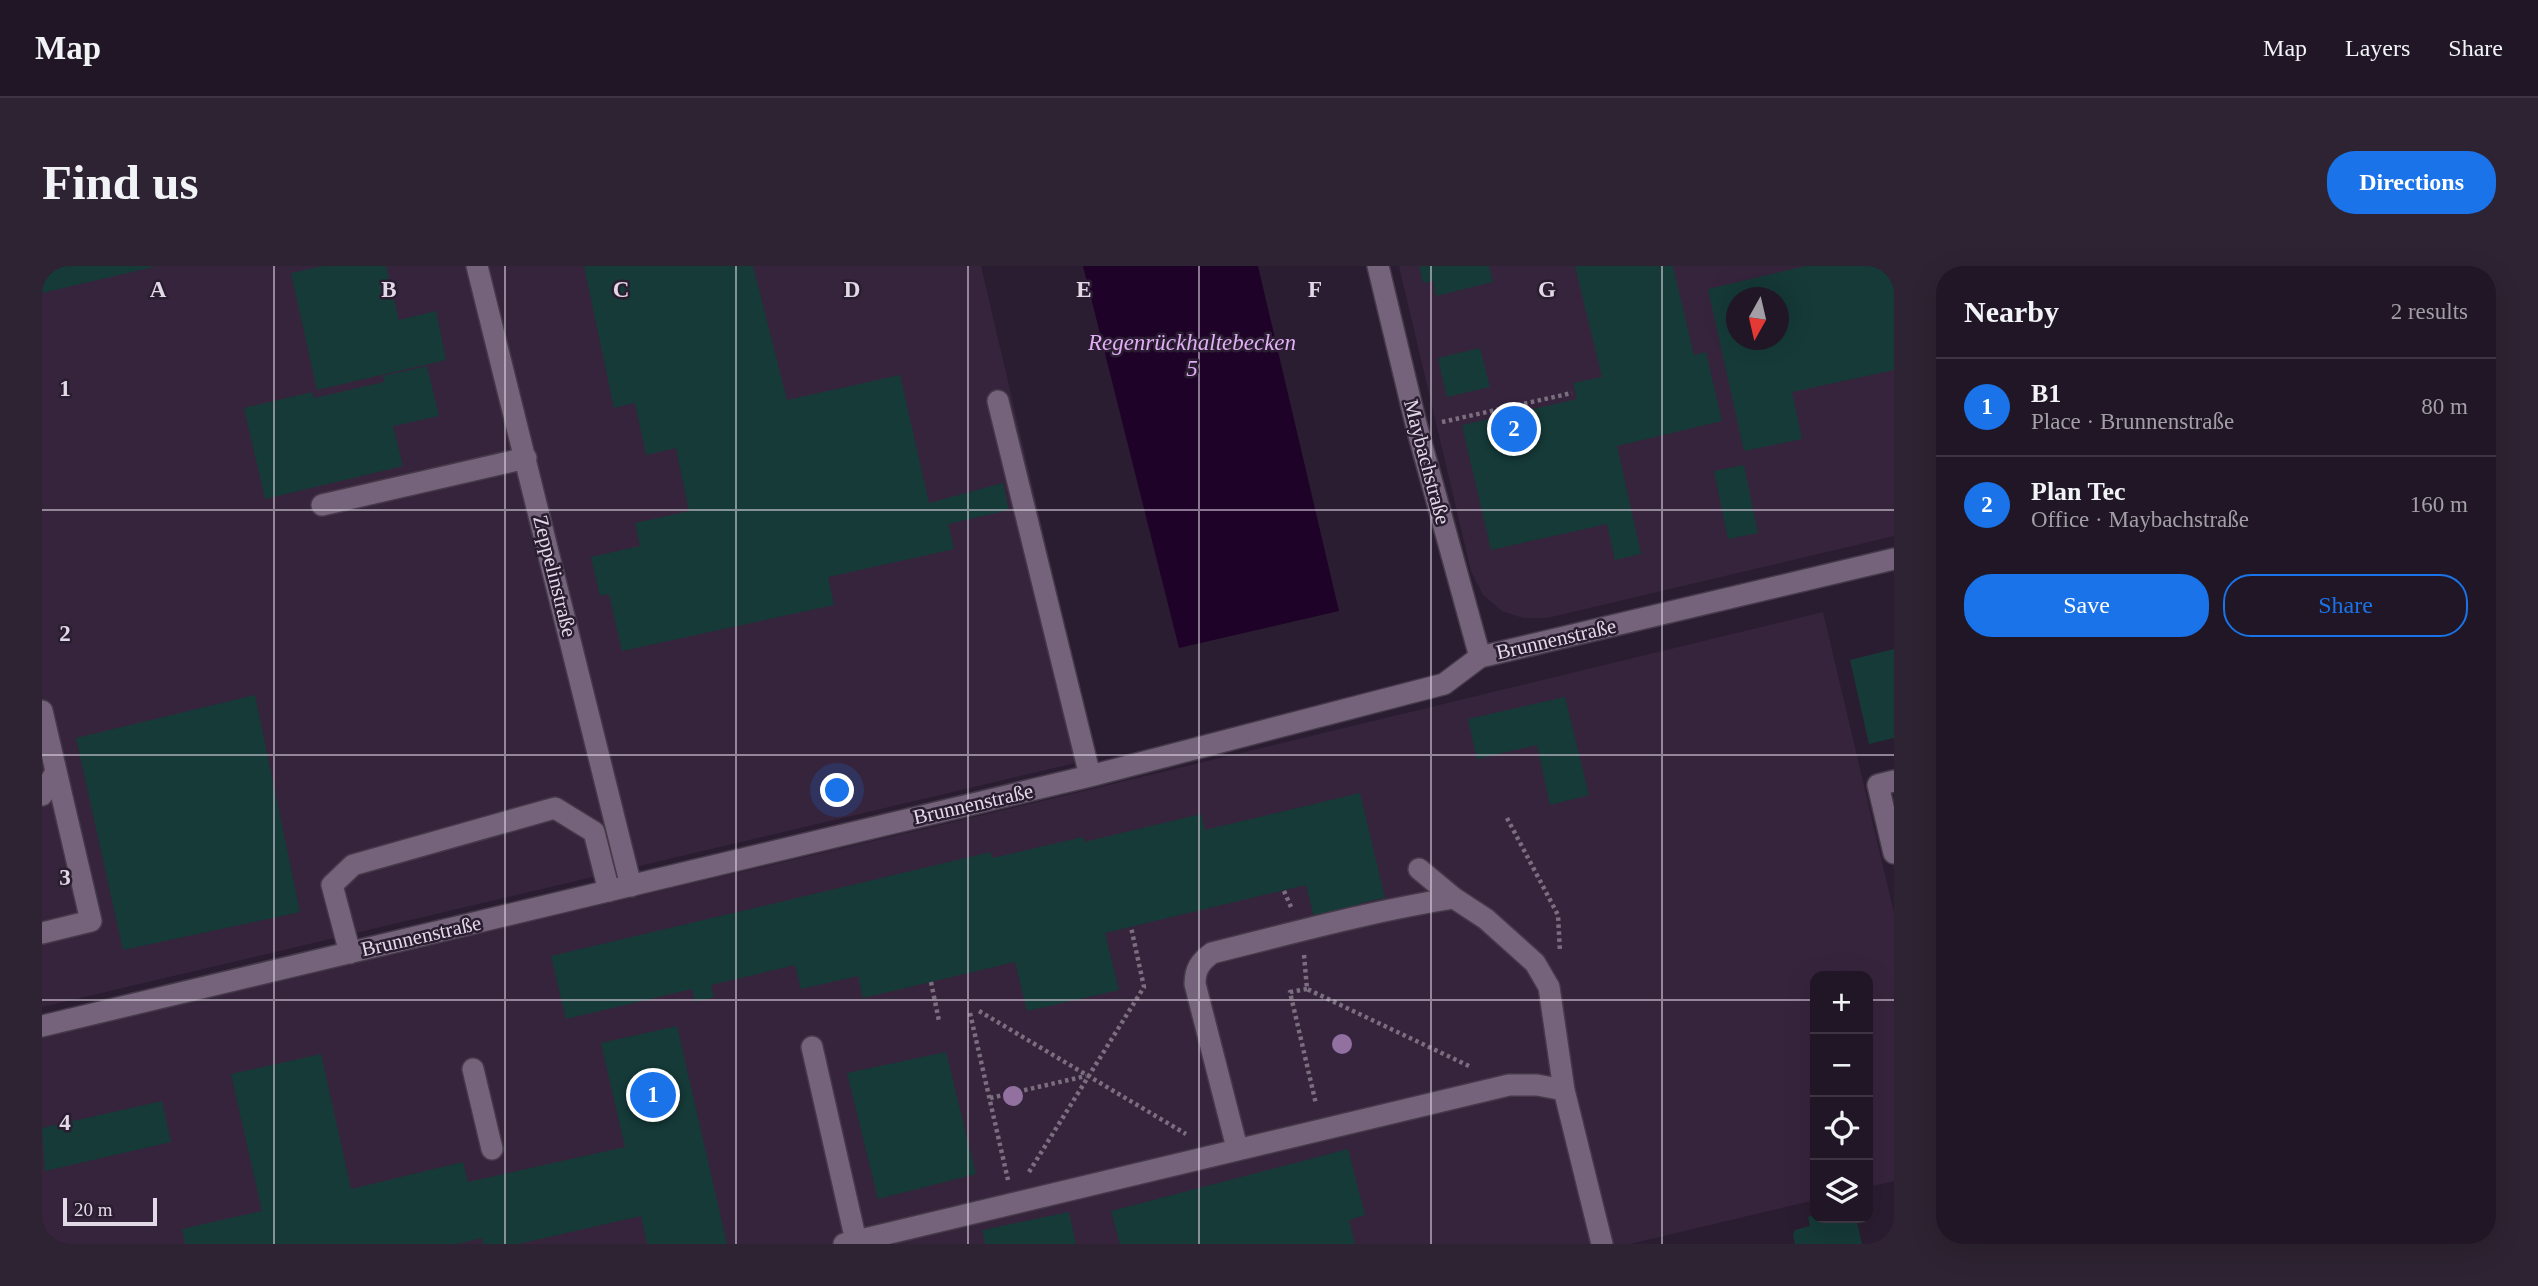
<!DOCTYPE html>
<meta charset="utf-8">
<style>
:root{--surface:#201625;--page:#2d2332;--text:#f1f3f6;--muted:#a29fa7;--line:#3d3542;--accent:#1a73e8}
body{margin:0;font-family:"Times New Roman",serif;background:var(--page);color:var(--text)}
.controls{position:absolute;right:21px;bottom:21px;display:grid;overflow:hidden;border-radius:14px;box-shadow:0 7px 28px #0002}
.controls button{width:63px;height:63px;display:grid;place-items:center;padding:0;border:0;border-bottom:2px solid var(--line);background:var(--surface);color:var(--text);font:35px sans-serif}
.compass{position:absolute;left:1684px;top:21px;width:63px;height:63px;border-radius:50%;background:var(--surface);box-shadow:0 7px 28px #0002;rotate:188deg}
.scale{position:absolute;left:21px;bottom:18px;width:94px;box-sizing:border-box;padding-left:7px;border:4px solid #e2d9e7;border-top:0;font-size:19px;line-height:24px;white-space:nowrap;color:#e2d9e7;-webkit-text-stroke:5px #2b1d31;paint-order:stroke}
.you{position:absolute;left:796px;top:525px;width:24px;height:24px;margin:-18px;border:5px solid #fff;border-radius:50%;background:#1a73e8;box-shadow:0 0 0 10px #1a73e833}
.badge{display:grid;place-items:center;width:46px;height:46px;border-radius:50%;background:var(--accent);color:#fff;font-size:23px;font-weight:700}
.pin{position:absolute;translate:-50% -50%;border:4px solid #fff;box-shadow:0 2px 7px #0006}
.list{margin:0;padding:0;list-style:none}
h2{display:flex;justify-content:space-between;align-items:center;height:91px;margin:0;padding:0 28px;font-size:30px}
h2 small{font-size:23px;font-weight:400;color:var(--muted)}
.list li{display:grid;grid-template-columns:46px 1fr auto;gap:21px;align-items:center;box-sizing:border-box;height:98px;padding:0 28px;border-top:2px solid var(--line)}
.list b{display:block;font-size:26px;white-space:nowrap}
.list p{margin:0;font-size:23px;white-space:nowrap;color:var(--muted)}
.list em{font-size:23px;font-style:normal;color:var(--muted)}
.actions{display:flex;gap:14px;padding:21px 28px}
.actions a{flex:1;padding:16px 0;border:2px solid var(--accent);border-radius:28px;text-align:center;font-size:24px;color:var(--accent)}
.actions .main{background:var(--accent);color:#fff}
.icon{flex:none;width:38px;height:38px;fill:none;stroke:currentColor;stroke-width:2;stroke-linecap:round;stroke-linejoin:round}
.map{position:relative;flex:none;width:1852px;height:978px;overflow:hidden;border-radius:28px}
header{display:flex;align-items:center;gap:42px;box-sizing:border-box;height:98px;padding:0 35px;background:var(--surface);border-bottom:2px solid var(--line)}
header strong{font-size:33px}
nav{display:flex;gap:38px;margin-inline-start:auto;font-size:24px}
.intro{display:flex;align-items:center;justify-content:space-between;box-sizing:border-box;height:168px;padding:0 42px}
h1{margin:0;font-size:49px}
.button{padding:18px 32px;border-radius:28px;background:var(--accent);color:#fff;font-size:24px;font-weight:700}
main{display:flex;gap:42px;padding:0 42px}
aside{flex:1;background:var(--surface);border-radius:28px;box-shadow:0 7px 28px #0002}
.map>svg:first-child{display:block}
.built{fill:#36243d;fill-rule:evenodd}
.water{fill:#1e0228}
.building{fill:#153a38;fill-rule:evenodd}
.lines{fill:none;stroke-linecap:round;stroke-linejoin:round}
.minor-casing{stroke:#45394a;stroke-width:24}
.path{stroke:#7a6e7f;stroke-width:4.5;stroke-dasharray:3.5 3.5;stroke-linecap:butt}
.minor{stroke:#74637b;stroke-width:21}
.tree{fill:#9270a0}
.grid{fill:none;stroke:#e2d9e7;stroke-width:2;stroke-opacity:0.55}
.labels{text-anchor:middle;stroke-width:5;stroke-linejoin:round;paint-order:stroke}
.street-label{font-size:21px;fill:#e2d9e7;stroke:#2b1d31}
.water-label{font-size:23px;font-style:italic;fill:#e1aff6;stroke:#2b1d31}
.grid-label{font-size:23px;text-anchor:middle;font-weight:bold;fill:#e2d9e7;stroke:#2b1d31;stroke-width:5;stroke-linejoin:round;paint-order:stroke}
</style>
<header>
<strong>Map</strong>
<nav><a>Map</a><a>Layers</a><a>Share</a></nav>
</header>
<div class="intro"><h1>Find us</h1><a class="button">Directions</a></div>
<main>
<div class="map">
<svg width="1852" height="978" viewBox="0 0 1852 978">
<rect width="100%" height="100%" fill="#2b1d31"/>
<path class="built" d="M0 0H939L1054 492 0 741Z
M1357 0H1852V270L1505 352H1481L1460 345 1441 329 1429 305ZM1694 32H1736V74H1694Z
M1781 346 1852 647V915L1826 921V710H1773V934L1588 978H0V771L1013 532Z"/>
<path class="water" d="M1041 0H1216L1297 345 1137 382Z"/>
<path class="building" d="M0 0H111V1L0 27Z
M281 0H344L357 54 394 45 404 94 275 124 249 7Z
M542 0H711L745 134 858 109 887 237 961 217 967 244 906 258 912 283 786 311 792 339 580 385 567 328 558 330 549 291 598 280 593 257 647 245 634 182 604 189 593 137 572 142Z
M1377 0H1447L1451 16 1394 30 1391 15 1381 17Z
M1533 0H1631L1652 89 1664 86 1680 155 1575 180 1599 288 1573 294 1565 258 1449 284 1420 159 1535 133 1531 117 1560 111Z
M1764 0H1852V104L1750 126 1760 173 1702 185 1666 23ZM1694 32H1736V74H1694Z
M1438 82 1448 121 1405 131 1396 92Z
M385 100 397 150 351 160 361 200 223 233 202 142 270 126 272 132 342 116 341 110Z
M1702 199 1716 267 1686 273 1672 205Z
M1852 383V472L1827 478 1808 394Z
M213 429 258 646 81 684 34 472Z
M1523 431 1547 529 1508 539 1495 479 1435 493 1426 453Z
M1318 527 1343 632 1319 637 1322 647 1272 651 1264 619 1063 667 1077 724 985 745 973 696 821 732 816 710 759 723 753 699 669 719 672 731 653 736 650 723 524 753 509 690 949 586 950 592 1041 571 1042 576 1159 548 1163 564Z
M635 760 685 978H605L599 950 476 978H441L440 972 415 978H143L140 963 220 945 189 808 279 788 309 923 421 896 426 916 583 881 559 777Z
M904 786 934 908 836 933 805 807Z
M120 835 129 876 3 905 0 862Z
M1306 883 1323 949 1307 954 1313 978H1078L1069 945Z
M1027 946 1034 978H943L940 964Z
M1773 949V952H1814L1820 978H1753L1751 968 1753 964 1768 960 1766 951Z"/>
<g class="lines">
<defs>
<path id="minor" d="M435 0 589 620
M1336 0 1375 162 1438 391
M956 135 1048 510
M280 239 484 192
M0 445 49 655 0 667
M1852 515 1836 519 1852 587
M0 529 14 506
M1377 603 1412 632
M308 687 290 619 311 599 513 542 552 566 567 625
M0 760 1048 510 1402 418 1438 391 1852 293
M770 781 814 975
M431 803 450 883
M1195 882 1153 718C1153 703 1158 696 1170 687 1250 667 1330 645 1412 632L1444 653 1493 697 1507 721 1522 824 1560 978
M802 978 1467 819H1495L1522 824"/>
</defs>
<use href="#minor" class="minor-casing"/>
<path class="path" d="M1400 156 1530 127
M1465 552 1516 649 1518 686
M1242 625 1249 641
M1262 689 1265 723 1429 801
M889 716 897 755
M1265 723 1248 726 1274 838
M937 745 1144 868
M928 747 966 914
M948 832 1044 810
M987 906 1102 721 1089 661"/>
<use href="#minor" class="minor"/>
</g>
<g class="tree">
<circle cx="1300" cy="778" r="10"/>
<circle cx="971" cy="830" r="10"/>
</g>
<path class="grid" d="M232 0V978M463 0V978M694 0V978M926 0V978M1157 0V978M1389 0V978M1620 0V978M0 244H1852M0 489H1852M0 734H1773M1826 734H1852"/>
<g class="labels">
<g class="street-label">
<text transform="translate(1385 196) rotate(75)" y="7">Maybachstraße</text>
<text transform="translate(513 310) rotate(76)" y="7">Zeppelinstraße</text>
<text transform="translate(1514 373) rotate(-13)" y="7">Brunnenstraße</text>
<text transform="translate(931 538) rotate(-13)" y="7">Brunnenstraße</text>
<text transform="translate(379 670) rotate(-13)" y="7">Brunnenstraße</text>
</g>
<g class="water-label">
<text x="1150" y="84">Regenrückhaltebecken<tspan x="1150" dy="26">5</tspan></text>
</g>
</g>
<g class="grid-label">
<text x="116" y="31">A</text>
<text x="347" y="31">B</text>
<text x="579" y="31">C</text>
<text x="810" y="31">D</text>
<text x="1042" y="31">E</text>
<text x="1273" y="31">F</text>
<text x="1505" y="31">G</text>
<text x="23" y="130">1</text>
<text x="23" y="375">2</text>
<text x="23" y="619">3</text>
<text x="23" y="864">4</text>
</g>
</svg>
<div class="controls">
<button>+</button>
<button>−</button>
<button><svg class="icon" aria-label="locate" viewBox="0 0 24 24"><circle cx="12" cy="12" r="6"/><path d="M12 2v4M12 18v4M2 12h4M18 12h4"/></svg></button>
<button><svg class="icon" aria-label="layers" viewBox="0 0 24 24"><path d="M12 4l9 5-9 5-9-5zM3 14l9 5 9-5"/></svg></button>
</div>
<svg class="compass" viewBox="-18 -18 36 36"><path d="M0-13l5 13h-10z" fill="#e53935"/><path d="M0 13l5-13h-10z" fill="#a29fa7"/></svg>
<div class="scale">20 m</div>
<div class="you"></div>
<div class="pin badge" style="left:611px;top:829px">1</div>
<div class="pin badge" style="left:1472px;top:163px">2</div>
</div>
<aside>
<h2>Nearby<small>2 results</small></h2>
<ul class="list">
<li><span class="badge">1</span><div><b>B1</b><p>Place · Brunnenstraße</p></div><em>80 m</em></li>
<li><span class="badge">2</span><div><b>Plan Tec</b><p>Office · Maybachstraße</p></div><em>160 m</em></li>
</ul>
<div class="actions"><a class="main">Save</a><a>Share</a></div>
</aside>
</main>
